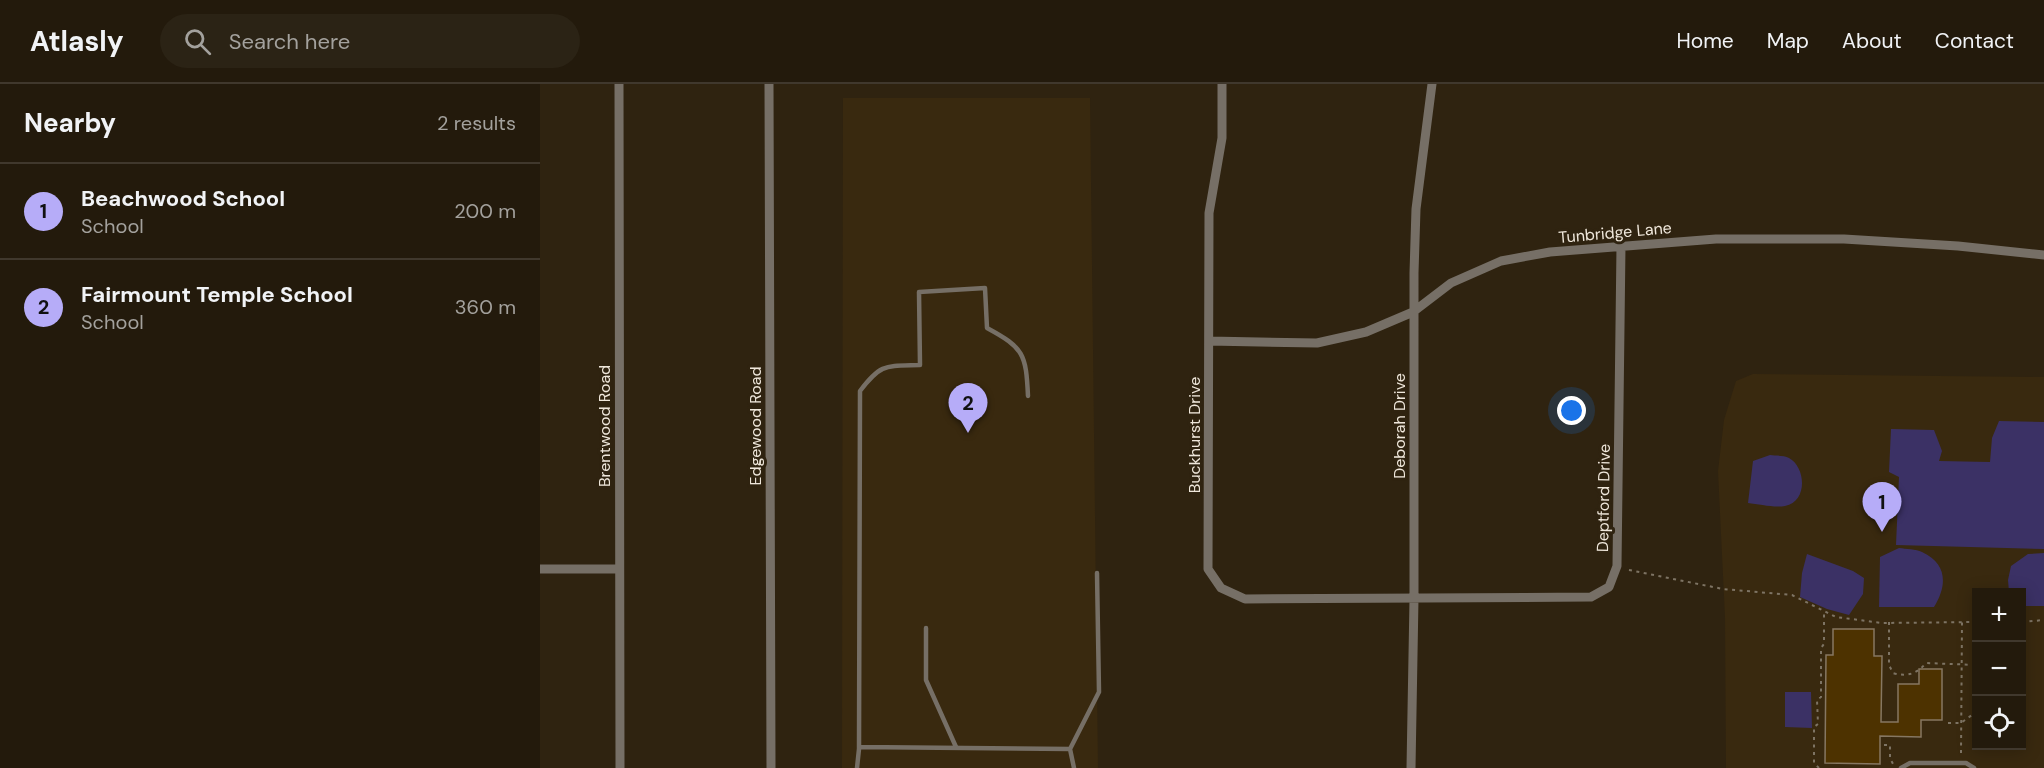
<!DOCTYPE html>
<meta charset="utf-8">
<style>
:root{--surface:#231a0c;--page:#2b2315;--text:#f1f3f6;--muted:#a3a19d;--line:#40382d;--accent:#b6acf8}
body{margin:0;font-family:"DM Sans",sans-serif;background:var(--page);color:var(--text)}
.controls{position:absolute;right:18px;bottom:18px;display:grid;overflow:hidden;border-radius:0px;box-shadow:0 3px 15px #0003}
.controls button{width:54px;height:54px;display:grid;place-items:center;padding:0;border:0;border-bottom:2px solid var(--line);background:var(--surface);color:var(--text);font:30px sans-serif}
.you{position:absolute;left:1032px;top:327px;width:21px;height:21px;margin:-15px;border:4px solid #fff;border-radius:50%;background:#1a73e8;box-shadow:0 0 0 9px #1a73e833}
.badge{display:grid;place-items:center;width:39px;height:39px;border-radius:50%;background:var(--accent);color:#111;font-size:20px;font-weight:700}
.pin{position:absolute;translate:-50% -50px;filter:drop-shadow(0 2px 3px #0008)}
.pin::after{content:'';position:absolute;top:32px;width:21px;height:18px;background:inherit;clip-path:polygon(0 0,100% 0,50% 100%)}
.list{margin:0;padding:0;list-style:none}
h2{display:flex;justify-content:space-between;align-items:center;height:78px;margin:0;padding:0 24px;font-size:26px}
h2 small{font-size:20px;font-weight:400;color:var(--muted)}
.list li{display:grid;grid-template-columns:39px 1fr auto;gap:18px;align-items:center;box-sizing:border-box;height:96px;padding:0 24px;border-top:2px solid var(--line)}
.list b{display:block;font-size:22px;white-space:nowrap}
.list p{margin:0;font-size:20px;white-space:nowrap;color:var(--muted)}
.list em{font-size:20px;font-style:normal;color:var(--muted)}
.icon{flex:none;width:33px;height:33px;fill:none;stroke:currentColor;stroke-width:2;stroke-linecap:round;stroke-linejoin:round}
.map{position:relative;flex:none;width:1504px;height:684px;overflow:hidden}
header{display:flex;align-items:center;gap:36px;box-sizing:border-box;height:84px;padding:0 30px;background:var(--surface);border-bottom:2px solid var(--line)}
header strong{font-size:28px}
nav{display:flex;gap:33px;margin-inline-start:auto;font-size:21px}
.search{width:420px;height:54px;background:var(--page);display:flex;align-items:center;gap:15px;box-sizing:border-box;padding:0 21px;border-radius:33px;color:var(--muted);font-size:22px}
main{display:flex}
aside{flex:1;background:var(--surface)}
.map>svg:first-child{display:block}
.built{fill:#39290f;fill-rule:evenodd}
.green{fill:#3b3165}
.building{fill:#4d3200;stroke:#867762;stroke-width:1.5}
.lines{fill:none;stroke-linecap:round;stroke-linejoin:round}
.path{stroke:#7e7464;stroke-width:2;stroke-dasharray:3 4.5;stroke-linecap:butt}
.service{stroke:#766f66;stroke-width:4.5}
.minor{stroke:#766f66;stroke-width:9}
.labels{text-anchor:middle;stroke-width:6;stroke-linejoin:round;paint-order:stroke}
.street-label{font-size:16px;fill:#efe7db;stroke:#2f2310}
</style>
<header>
<strong>Atlasly</strong>
<div class="search"><svg class="icon" aria-label="search" viewBox="0 0 24 24"><circle cx="10" cy="10" r="6"/><path d="M15 15l6 6"/></svg>Search here</div>
<nav><a>Home</a><a>Map</a><a>About</a><a>Contact</a></nav>
</header>
<main>
<aside>
<h2>Nearby<small>2 results</small></h2>
<ul class="list">
<li><span class="badge">1</span><div><b>Beachwood School</b><p>School</p></div><em>200 m</em></li>
<li><span class="badge">2</span><div><b>Fairmount Temple School</b><p>School</p></div><em>360 m</em></li>
</ul>
</aside>
<div class="map">
<svg width="1504" height="684" viewBox="0 0 1504 684">
<rect width="100%" height="100%" fill="#2f2310"/>
<path class="built" d="M303 14H550L558 684H302Z
M1213 290 1504 293V684H1186L1185 533 1178 387 1184 336 1196 297ZM1436 508H1482V662H1436Z"/>
<path class="green" d="M1459 337 1504 338V465L1356 461 1359 393 1349 388 1351 345 1394 346 1402 367 1399 377 1450 378 1452 354Z
M1230 371C1235 372 1244 371 1249 374 1266 383 1268 418 1245 422 1234 424 1219 420 1208 419L1213 377Z
M1359 464C1366 465 1376 465 1382 468 1408 480 1407 502 1394 523H1339L1340 473Z
M1504 469V522H1482V508H1469L1468 496 1471 482 1488 470Z
M1267 470 1313 487 1324 494 1323 510 1309 531 1287 525 1260 513 1262 489Z
M1245 608H1271L1272 644 1245 643Z"/>
<path class="building" d="M1293 545H1334V572H1342L1341 638H1358V600H1379V585H1402V636H1381V653L1340 652V680L1285 679 1286 571H1293Z"/>
<g class="lines">
<path class="path" d="M1089 486 1183 505 1252 511 1296 533 1342 539 1436 538
M1349 538V581L1353 589C1367 593 1377 590 1386 579L1436 581
M1482 538 1504 536
M1408 639H1421L1436 628
M1344 661H1350V674L1353 680
M1421 669 1422 538
M1279 684 1274 679V643L1278 640 1277 616 1281 613V564L1284 560V527"/>
<path class="service" d="M386 544V596L416 663
M319 663 530 665 534 684
M530 665 559 608 557 489
M317 684 319 665 320 307C341 279 346 282 380 281L379 208 445 204 447 244C484 264 486 270 488 312
M1361 684 1370 679H1426L1434 684"/>
<path class="minor" d="M79 0 80 684
M229 0 231 684
M682 0V54L669 129 668 485 681 504 705 515 1051 513 1069 503 1077 482 1081 162
M669 257 777 259 826 248 873 228 911 199 961 177 1010 168 1176 155H1304L1418 162 1504 171
M0 485H79
M871 684 874 515V189L876 125 892 0"/>
</g>
<g class="labels">
<g class="street-label">
<text transform="translate(1075 148) rotate(-5)" y="6">Tunbridge Lane</text>
<text transform="translate(64 342) rotate(-90)" y="6">Brentwood Road</text>
<text transform="translate(215 342) rotate(-90)" y="6">Edgewood Road</text>
<text transform="translate(859 342) rotate(-90)" y="6">Deborah Drive</text>
<text transform="translate(654 351) rotate(-90)" y="6">Buckhurst Drive</text>
<text transform="translate(1063 414) rotate(-89)" y="6">Deptford Drive</text>
</g>
</g>
</svg>
<div class="controls">
<button>+</button>
<button>−</button>
<button><svg class="icon" aria-label="locate" viewBox="0 0 24 24"><circle cx="12" cy="12" r="6"/><path d="M12 2v4M12 18v4M2 12h4M18 12h4"/></svg></button>
</div>
<div class="you"></div>
<div class="pin badge" style="left:1342px;top:448px">1</div>
<div class="pin badge" style="left:428px;top:349px">2</div>
</div>
</main>
